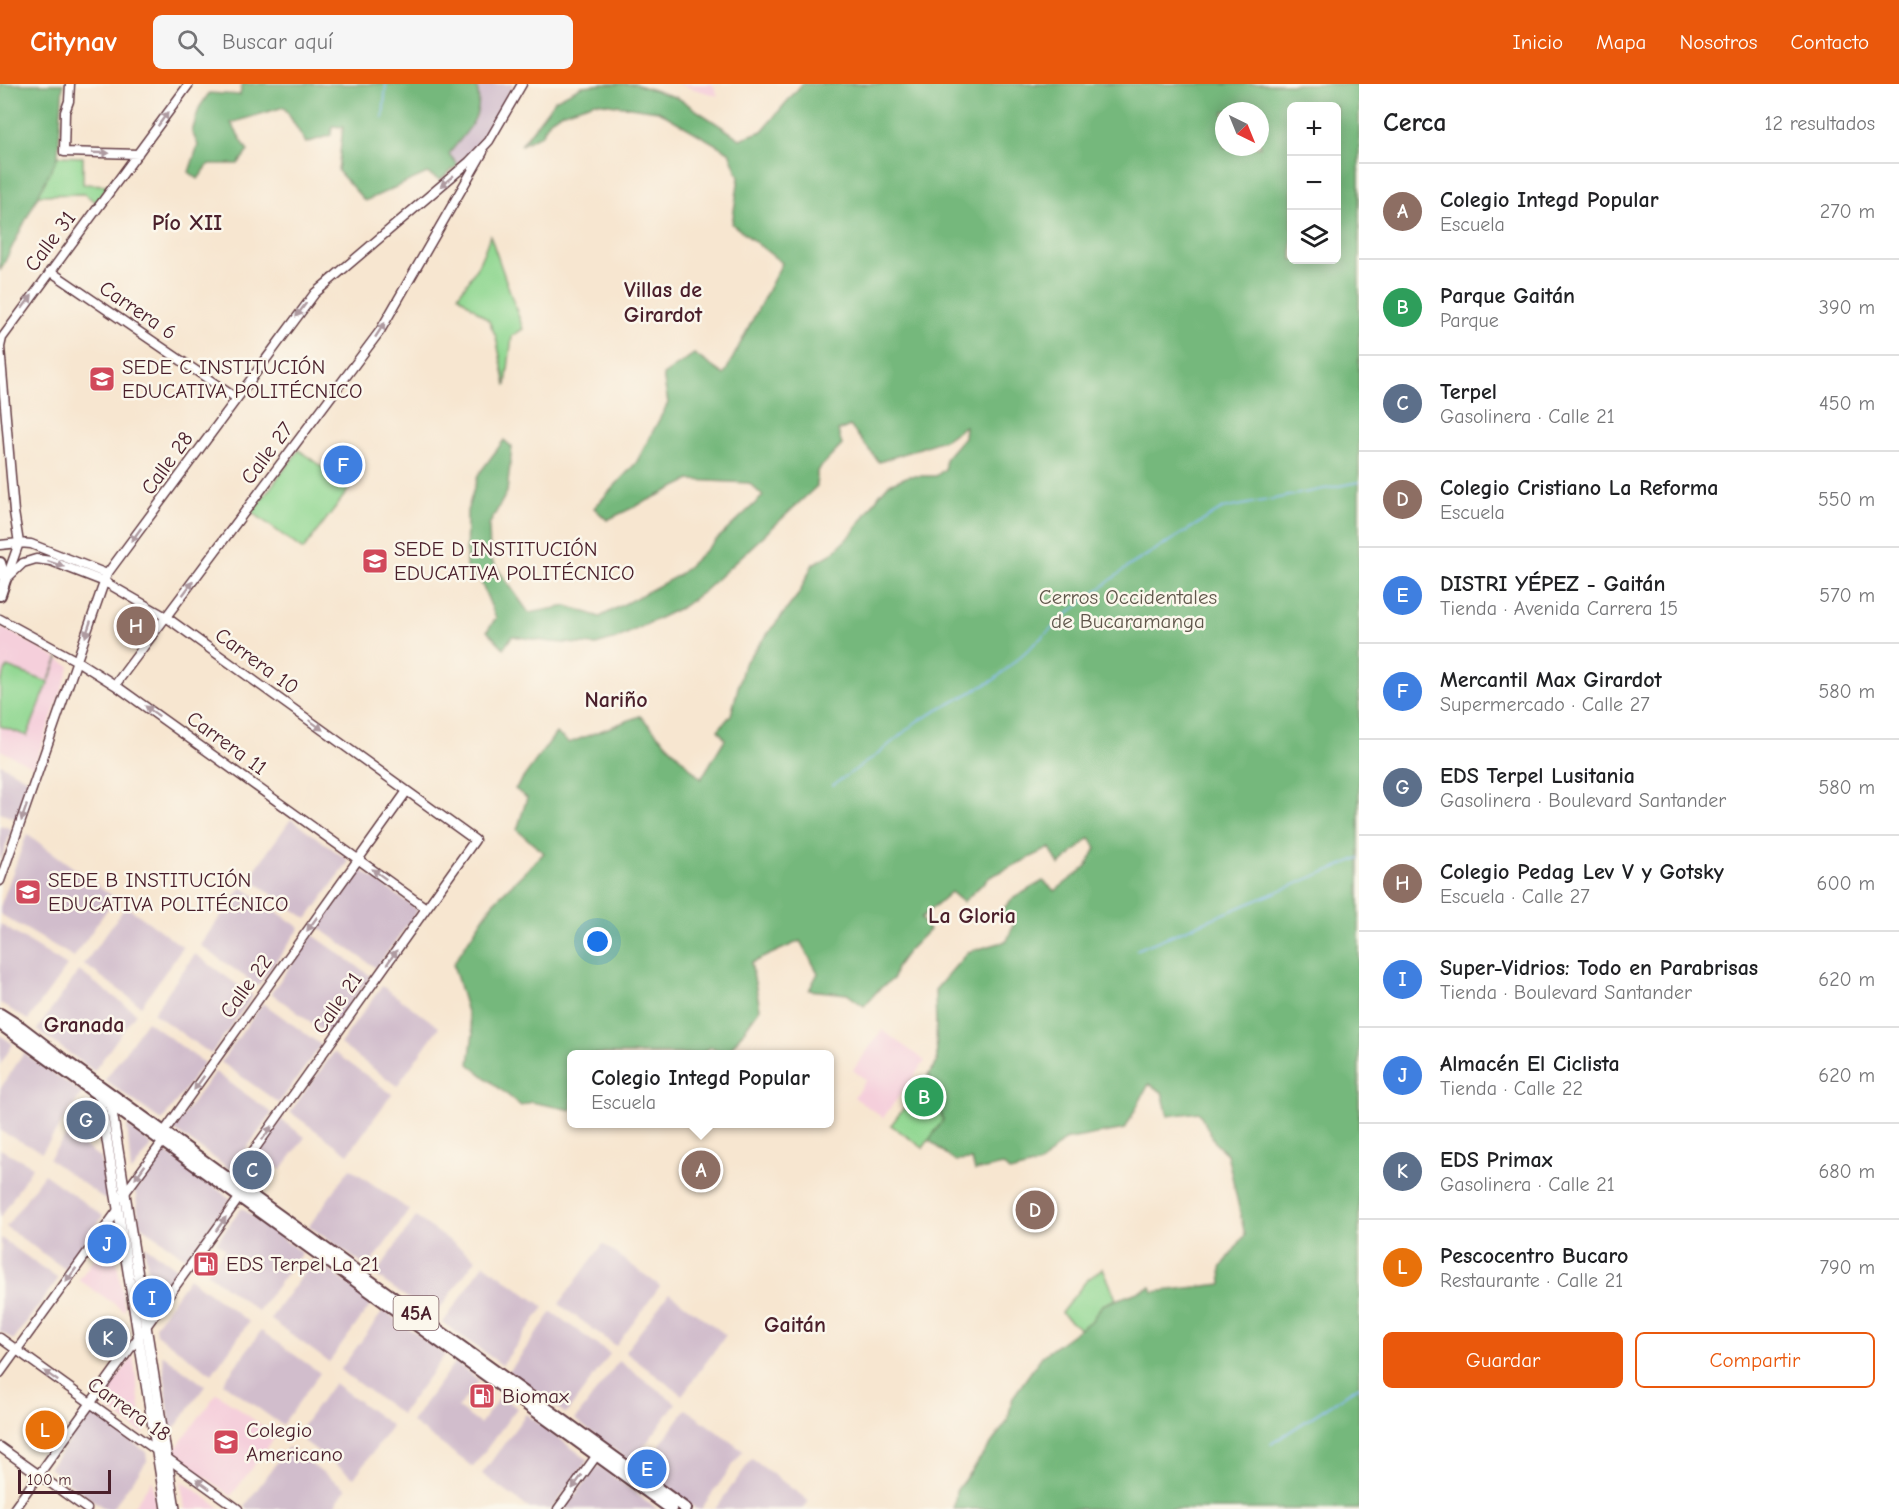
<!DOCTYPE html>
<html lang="es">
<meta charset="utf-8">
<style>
:root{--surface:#fff;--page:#f6f6f6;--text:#202124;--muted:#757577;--line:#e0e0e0;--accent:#ea580c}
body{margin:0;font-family:"Comic Neue",sans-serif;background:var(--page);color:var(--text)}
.controls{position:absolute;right:18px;top:18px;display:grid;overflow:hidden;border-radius:9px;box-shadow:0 3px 15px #0003}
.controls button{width:54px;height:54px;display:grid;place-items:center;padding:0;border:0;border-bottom:2px solid var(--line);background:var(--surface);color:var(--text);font:30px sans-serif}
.compass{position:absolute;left:1215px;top:18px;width:54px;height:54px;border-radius:50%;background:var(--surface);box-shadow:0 3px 15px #0003;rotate:137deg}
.scale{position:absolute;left:18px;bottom:15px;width:93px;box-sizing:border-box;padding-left:6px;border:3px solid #4a1f2b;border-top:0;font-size:16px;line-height:21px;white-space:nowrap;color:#4a1f2b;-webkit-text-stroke:4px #fbf7ec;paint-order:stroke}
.you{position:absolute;left:598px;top:858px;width:21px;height:21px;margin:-15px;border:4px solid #fff;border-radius:50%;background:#1a73e8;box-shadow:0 0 0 9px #1a73e833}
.badge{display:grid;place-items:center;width:39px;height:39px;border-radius:50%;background:var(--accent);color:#fff;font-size:20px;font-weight:700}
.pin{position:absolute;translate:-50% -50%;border:3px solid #fff;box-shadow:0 2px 6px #0006}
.popup{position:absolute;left:567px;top:966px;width:267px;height:78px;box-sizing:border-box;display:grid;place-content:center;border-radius:9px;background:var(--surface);filter:drop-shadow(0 2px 4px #0005);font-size:20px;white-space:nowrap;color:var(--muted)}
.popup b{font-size:22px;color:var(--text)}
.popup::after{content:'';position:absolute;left:50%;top:100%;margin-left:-12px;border:12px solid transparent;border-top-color:var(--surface)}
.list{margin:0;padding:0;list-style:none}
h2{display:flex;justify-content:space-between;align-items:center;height:78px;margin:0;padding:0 24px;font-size:26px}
h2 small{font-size:20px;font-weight:400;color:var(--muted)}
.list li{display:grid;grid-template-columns:39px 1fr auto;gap:18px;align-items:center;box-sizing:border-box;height:96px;padding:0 24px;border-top:2px solid var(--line)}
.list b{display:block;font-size:22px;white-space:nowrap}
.list p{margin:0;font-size:20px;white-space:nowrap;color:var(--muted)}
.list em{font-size:20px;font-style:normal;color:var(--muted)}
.actions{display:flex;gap:12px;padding:18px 24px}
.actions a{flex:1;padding:14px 0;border:2px solid var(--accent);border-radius:9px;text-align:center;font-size:21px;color:var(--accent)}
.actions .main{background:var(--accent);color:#fff}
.icon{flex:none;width:33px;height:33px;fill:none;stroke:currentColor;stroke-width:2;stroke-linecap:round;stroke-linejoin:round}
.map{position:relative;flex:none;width:1359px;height:1425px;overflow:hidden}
header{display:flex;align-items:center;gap:36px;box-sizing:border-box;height:84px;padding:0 30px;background:var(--accent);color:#fff}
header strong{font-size:28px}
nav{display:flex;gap:33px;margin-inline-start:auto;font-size:21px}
.search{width:420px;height:54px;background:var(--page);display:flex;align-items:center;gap:15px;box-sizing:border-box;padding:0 21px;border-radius:9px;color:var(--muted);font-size:22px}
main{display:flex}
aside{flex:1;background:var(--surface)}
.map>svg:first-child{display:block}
.built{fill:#f5cfdb}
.industrial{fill:#d1bdcc}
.green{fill:#90d791;stroke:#6d7b5e;stroke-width:1.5}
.forest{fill:#74b87b;stroke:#5f6c53;stroke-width:1.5;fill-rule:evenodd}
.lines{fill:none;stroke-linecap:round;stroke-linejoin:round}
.stream{stroke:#86baf4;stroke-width:1.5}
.tertiary-casing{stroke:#643d44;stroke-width:11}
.secondary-casing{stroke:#643d44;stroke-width:12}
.primary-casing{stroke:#643d44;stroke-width:14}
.tertiary{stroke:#fff;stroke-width:8}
.secondary{stroke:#fff;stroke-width:9}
.primary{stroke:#fff;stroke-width:10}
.oneway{fill:#ae9aa0}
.labels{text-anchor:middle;stroke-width:5;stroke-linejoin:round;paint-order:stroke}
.shield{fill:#fbf7ec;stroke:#7f6065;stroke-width:1.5}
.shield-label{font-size:20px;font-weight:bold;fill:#4a1f2b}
.street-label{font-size:21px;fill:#4a1f2b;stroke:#fbf7ec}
.poi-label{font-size:21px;fill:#4a1f2b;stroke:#fbf7ec;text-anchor:start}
.park-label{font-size:21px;fill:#5f564a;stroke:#fbf7ec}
.neighbourhood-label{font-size:22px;font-weight:bold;fill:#4a1f2b;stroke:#fbf7ec}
</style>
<header>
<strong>Citynav</strong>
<div class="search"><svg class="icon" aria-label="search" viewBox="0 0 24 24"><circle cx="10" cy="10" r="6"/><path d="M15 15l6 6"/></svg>Buscar aquí</div>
<nav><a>Inicio</a><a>Mapa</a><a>Nosotros</a><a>Contacto</a></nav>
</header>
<main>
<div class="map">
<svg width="1359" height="1425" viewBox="0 0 1359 1425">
<rect width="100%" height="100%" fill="#fbf7ec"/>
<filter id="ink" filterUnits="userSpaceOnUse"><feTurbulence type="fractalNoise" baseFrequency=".0167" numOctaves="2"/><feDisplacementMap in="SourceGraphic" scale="12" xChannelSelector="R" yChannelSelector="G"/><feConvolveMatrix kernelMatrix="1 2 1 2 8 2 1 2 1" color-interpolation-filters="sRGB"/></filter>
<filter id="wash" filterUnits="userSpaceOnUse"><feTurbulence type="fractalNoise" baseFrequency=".008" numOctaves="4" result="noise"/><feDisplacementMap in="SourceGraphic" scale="24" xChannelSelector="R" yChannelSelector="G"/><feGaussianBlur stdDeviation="1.35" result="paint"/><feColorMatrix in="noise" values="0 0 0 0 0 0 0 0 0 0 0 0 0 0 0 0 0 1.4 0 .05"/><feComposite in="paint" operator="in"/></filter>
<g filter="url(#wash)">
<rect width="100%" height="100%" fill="#f7e6d0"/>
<path class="built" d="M677 0H713L718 12Z
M0 542 70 582 34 683 0 666Z
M882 946 925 977 883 1034 854 1013 866 996 853 986Z
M112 1149 125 1227 79 1196Z
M133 1272 144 1351 99 1318Z
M217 1309 276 1352 231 1412 177 1372 176 1364Z
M152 1396 156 1425H132Z
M181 1396 222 1425H185Z"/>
<path class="industrial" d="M476 0H514L476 64 458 81 449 71 477 33 478 9Z
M0 680 31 697 17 735 0 729Z
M291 735 349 777 307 835 249 794Z
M0 741 12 745 0 778Z
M27 750 115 814 74 873 0 830V823Z
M360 785 418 826 376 884 318 843Z
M242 803 300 844 258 902 200 861Z
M126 822 183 863 141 922 84 880Z
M0 840 67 882 28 936 0 919Z
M313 851 371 892 328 951 271 909Z
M195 870 253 912 211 970 153 929Z
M79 887 136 929 94 987 37 946Z
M382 902 439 943 397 1002 340 960Z
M263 919 321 961 279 1019 221 978Z
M147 937 204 979 162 1037 105 996Z
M0 951 13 960 0 981Z
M334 968 392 1010 348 1070 290 1028Z
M24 969 82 1009 42 1068 0 1047V1005Z
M215 988 272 1029 231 1086 173 1045Z
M281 1036 305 1053 281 1086 258 1069Z
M127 1041 152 1061 131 1089Z
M67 1050 101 1074 109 1118 49 1075Z
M0 1065 33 1082 0 1134Z
M165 1067 231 1115 187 1175 140 1141 135 1107Z
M350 1084 409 1126 368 1184 309 1142Z
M44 1090 103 1132 65 1185 6 1143Z
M242 1124 302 1169 258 1227 207 1189 225 1165 216 1158Z
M416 1133 476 1175 434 1233 375 1191Z
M1 1154 58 1195 13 1256 0 1247Z
M603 1160 660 1202 616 1262 559 1220Z
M144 1161 179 1186 153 1221Z
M314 1175 373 1218 329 1278 270 1235Z
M484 1180 544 1223 502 1281 443 1239Z
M189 1194 249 1238 212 1290 156 1250 155 1242Z
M669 1209 726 1251 682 1311 625 1268Z
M384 1226 445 1271 401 1330 340 1286Z
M552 1228 610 1270 566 1330 509 1288Z
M261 1247 320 1289 282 1341 223 1299Z
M162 1270 205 1302 171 1349Z
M619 1277 676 1319 632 1379 575 1336Z
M455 1278 479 1296 458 1324 480 1340 501 1312 517 1324 473 1383 411 1338Z
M334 1299 392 1342 354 1394 296 1351Z
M686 1325 743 1367 701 1425H696L642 1385Z
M91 1328 146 1368 147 1377 112 1425H105L49 1384Z
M526 1330 588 1376 552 1425H530L482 1390Z
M288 1363 346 1405 332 1425H248L245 1422Z
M752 1375 809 1417 803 1425H715Z
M598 1381 657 1425H565Z"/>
<path class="green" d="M58 72 83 73V100L109 101 96 118 84 110 38 111Z
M490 151 523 245 512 252 506 302 496 253 489 237 458 211C474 191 482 176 490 151Z
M299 366 350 404 303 466 252 428Z
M59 572 27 652 0 642V600L7 583 48 598Z
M929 990 943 1037 923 1064 891 1041Z
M1103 1184 1116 1215 1102 1221 1092 1236 1080 1245 1061 1229 1086 1197Z"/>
<path class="forest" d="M0 0H63L58 72 0 187Z
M242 0H476C486 33 467 46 449 70L458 81 440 96 427 89 365 117 338 87 343 43 332 42 331 51 306 59 284 23 231 39 248 67 238 80H209L198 95 189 88 198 61 192 48 199 24 209 9 240 11Z
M606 0H635L678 14 740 55 762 47 802 0H1359V1425H954L956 1407 1007 1338 1013 1313 1042 1272 1092 1236 1102 1221 1151 1203 1153 1208 1222 1200 1221 1184 1245 1151 1227 1070 1216 1060 1199 1028 1168 1032 1162 1008 1149 1000 1125 1045 1064 1056 1040 1080 1010 1088 1003 1081 975 1087 972 1076 955 1077 929 1056 943 1036 929 990 937 978 935 906 968 868 1007 857 1014 839 998 831 1012 815 1043 797 1055 807 1086 783 1096 764 1090 754 1059 781 1050 764 990 793 963 818 951 808 921 834 929 846 907 868 896 883 893 895 879 905 864 922 847 910 809 906 818 889 800 857 751 879 760 924 727 970 711 963 700 970H572V1026L531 1018 521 1022 469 980 473 949 453 880 493 819 544 769 517 746 527 714 515 705 556 649 569 659 640 632 701 695 725 655 718 646 731 631 744 580 798 511 813 480 831 470 852 450 880 410 889 400 909 392H936L945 385V375L964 353 965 342 946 355 879 378 850 342 838 347 842 361 817 387V402L704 507 682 523 616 555 596 561 551 558 512 552 504 564 487 547 496 534 480 496 466 484 467 427 478 391 504 356 512 363 507 408 489 441 490 474 529 529 567 522 600 533 679 491 763 412 749 399 690 396 607 436 594 424 636 379 668 319 663 291 694 270 724 291 782 179 732 140 739 93 729 68 658 27 595 18 561 29 550 36 541 51 521 61 555 16 582 2ZM1336 22V176H1292V22ZM1224 27H1260V63H1224Z"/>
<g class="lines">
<path class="stream" d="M383 34 386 0
M833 701 878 670 916 638 994 596 1071 527 1129 482 1222 425 1359 398
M1136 866 1359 774
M1271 1360 1359 1302"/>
</g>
</g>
<g filter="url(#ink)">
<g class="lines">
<defs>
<path id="tertiary" d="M70 0 69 17 65 28 64 68 138 70
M50 187 236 314
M0 461 19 459 31 460 107 490
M9 487 19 459 14 428 0 263 2 254 189 0
M5 496 23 479 36 475 51 477 105 498 166 533 475 756 229 1101
M0 535 77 577 115 601 426 824
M115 601 380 247 483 68
M0 797 107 490 315 209 469 78 489 57 522 0
M122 1113 164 1056 166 1045 407 707
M0 1254 238 1425
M0 1289 118 1126
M0 1363 87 1425
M14 1425 242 1110
M558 1425 597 1371"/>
<path id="secondary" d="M100 1012 166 1425
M110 1015 175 1425"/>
<path id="primary" d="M0 479 5 496 0 511
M0 930 22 944 64 976 686 1425
M0 940 671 1425"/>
</defs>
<use href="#tertiary" class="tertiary-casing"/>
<use href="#secondary" class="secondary-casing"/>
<use href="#primary" class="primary-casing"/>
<use href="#tertiary" class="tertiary"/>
<use href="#secondary" class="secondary"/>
<use href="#primary" class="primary"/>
</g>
<defs><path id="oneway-solid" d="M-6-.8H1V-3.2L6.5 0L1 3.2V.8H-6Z" transform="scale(1.5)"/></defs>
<g class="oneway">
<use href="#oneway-solid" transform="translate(163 35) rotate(-54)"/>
<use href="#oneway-solid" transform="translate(101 69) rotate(2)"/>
<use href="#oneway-solid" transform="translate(447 97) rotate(140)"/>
<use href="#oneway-solid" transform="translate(27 218) rotate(-53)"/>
<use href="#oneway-solid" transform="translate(301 226) rotate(127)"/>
<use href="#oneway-solid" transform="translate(380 246) rotate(-57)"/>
<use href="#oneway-solid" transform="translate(136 451) rotate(126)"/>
<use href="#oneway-solid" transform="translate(56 480) rotate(19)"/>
<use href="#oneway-solid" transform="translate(188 504) rotate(-53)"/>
<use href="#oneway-solid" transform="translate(88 545) rotate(109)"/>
<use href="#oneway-solid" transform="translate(152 627) rotate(-144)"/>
<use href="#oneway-solid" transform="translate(316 641) rotate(36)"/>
<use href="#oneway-solid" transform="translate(24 729) rotate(109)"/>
<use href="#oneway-solid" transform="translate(379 790) rotate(-144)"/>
<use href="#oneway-solid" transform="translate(312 840) rotate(126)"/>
<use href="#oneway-solid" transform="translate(392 873) rotate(-55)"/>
<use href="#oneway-solid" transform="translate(199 999) rotate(126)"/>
<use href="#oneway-solid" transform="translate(267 1049) rotate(-55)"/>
<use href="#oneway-solid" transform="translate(140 1088) rotate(126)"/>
<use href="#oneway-solid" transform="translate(221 1140) rotate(-54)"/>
<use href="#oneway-solid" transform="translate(71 1191) rotate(126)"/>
<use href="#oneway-solid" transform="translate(51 1292) rotate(-144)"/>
<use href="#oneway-solid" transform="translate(577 1398) rotate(126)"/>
<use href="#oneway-solid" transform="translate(203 1400) rotate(-144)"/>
</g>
</g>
<defs>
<symbol id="school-square" viewBox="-11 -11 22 22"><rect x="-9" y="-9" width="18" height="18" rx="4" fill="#d1495b" stroke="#fbf7ec"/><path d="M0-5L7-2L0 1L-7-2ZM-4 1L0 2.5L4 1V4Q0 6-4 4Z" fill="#fff"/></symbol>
<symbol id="fuel-square" viewBox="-11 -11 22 22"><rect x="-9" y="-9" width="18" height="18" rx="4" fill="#d1495b" stroke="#fbf7ec"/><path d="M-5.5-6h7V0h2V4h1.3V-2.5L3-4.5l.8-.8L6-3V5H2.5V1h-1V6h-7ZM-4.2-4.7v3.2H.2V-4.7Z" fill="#fff"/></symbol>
</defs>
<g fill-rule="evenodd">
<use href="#school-square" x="87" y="280" width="30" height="30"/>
<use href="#school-square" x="360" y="462" width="30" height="30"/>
<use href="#school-square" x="13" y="793" width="30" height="30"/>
<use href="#fuel-square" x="191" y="1165" width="30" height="30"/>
<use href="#fuel-square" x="467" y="1297" width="30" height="30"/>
<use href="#school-square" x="211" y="1343" width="30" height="30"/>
</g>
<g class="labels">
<rect class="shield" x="393.5" y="1212" width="45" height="34" rx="4.5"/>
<g class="shield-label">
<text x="416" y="1236">45A</text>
</g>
<g class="street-label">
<text transform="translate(50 157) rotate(-53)" y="7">Calle 31</text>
<text transform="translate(138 226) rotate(34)" y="7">Carrera 6</text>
<text transform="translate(267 369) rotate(-53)" y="7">Calle 27</text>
<text transform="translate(167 379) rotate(-54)" y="7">Calle 28</text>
<text transform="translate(257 577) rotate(36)" y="7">Carrera 10</text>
<text transform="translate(227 659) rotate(36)" y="7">Carrera 11</text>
<text transform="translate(246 902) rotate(-54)" y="7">Calle 22</text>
<text transform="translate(337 919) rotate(-55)" y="7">Calle 21</text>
<text transform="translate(129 1325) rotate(35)" y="7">Carrera 18</text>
</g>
<g class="poi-label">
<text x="122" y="290">SEDE C INSTITUCIÓN<tspan x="122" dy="24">EDUCATIVA POLITÉCNICO</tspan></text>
<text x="394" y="472">SEDE D INSTITUCIÓN<tspan x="394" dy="24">EDUCATIVA POLITÉCNICO</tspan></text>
<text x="48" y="803">SEDE B INSTITUCIÓN<tspan x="48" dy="24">EDUCATIVA POLITÉCNICO</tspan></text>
<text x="226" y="1187">EDS Terpel La 21</text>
<text x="502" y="1319">Biomax</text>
<text x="246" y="1353">Colegio<tspan x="246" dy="24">Americano</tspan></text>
</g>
<g class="park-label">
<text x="1128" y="520">Cerros Occidentales<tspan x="1128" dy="24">de Bucaramanga</tspan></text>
</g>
<g class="neighbourhood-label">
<text x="187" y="146">Pío XII</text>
<text x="663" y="213">Villas de<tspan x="663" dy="25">Girardot</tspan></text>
<text x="616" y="623">Nariño</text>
<text x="972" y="839">La Gloria</text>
<text x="84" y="948">Granada</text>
<text x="795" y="1248">Gaitán</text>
</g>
</g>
</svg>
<div class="controls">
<button>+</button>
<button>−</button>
<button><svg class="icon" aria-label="layers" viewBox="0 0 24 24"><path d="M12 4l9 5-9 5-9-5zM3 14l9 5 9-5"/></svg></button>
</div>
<svg class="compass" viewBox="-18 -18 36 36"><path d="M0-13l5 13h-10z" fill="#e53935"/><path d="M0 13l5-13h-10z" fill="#757577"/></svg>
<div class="scale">100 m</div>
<div class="you"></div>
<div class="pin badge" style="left:701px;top:1086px;background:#8d6e63">A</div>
<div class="popup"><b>Colegio Integd Popular</b>Escuela</div>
<div class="pin badge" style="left:924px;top:1013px;background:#2e9e5b">B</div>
<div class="pin badge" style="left:252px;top:1086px;background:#5c6f8a">C</div>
<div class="pin badge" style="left:1035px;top:1126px;background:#8d6e63">D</div>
<div class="pin badge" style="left:647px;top:1385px;background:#3f7fe0">E</div>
<div class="pin badge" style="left:343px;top:381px;background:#3f7fe0">F</div>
<div class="pin badge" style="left:86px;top:1036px;background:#5c6f8a">G</div>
<div class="pin badge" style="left:136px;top:542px;background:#8d6e63">H</div>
<div class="pin badge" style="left:152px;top:1214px;background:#3f7fe0">I</div>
<div class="pin badge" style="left:107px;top:1160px;background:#3f7fe0">J</div>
<div class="pin badge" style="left:108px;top:1254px;background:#5c6f8a">K</div>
<div class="pin badge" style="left:45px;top:1346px;background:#e8710a">L</div>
</div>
<aside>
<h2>Cerca<small>12 resultados</small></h2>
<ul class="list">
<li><span class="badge" style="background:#8d6e63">A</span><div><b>Colegio Integd Popular</b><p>Escuela</p></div><em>270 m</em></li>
<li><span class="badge" style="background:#2e9e5b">B</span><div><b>Parque Gaitán</b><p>Parque</p></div><em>390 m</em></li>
<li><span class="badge" style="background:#5c6f8a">C</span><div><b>Terpel</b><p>Gasolinera · Calle 21</p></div><em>450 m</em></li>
<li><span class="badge" style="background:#8d6e63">D</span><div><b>Colegio Cristiano La Reforma</b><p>Escuela</p></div><em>550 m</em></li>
<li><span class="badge" style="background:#3f7fe0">E</span><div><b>DISTRI YÉPEZ - Gaitán</b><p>Tienda · Avenida Carrera 15</p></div><em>570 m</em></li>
<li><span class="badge" style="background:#3f7fe0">F</span><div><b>Mercantil Max Girardot</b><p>Supermercado · Calle 27</p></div><em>580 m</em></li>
<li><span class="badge" style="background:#5c6f8a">G</span><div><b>EDS Terpel Lusitania</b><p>Gasolinera · Boulevard Santander</p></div><em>580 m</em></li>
<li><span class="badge" style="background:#8d6e63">H</span><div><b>Colegio Pedag Lev V y Gotsky</b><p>Escuela · Calle 27</p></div><em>600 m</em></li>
<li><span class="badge" style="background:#3f7fe0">I</span><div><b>Super-Vidrios: Todo en Parabrisas</b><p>Tienda · Boulevard Santander</p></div><em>620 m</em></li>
<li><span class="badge" style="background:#3f7fe0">J</span><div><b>Almacén El Ciclista</b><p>Tienda · Calle 22</p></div><em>620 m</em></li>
<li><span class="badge" style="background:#5c6f8a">K</span><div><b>EDS Primax</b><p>Gasolinera · Calle 21</p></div><em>680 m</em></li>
<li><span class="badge" style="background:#e8710a">L</span><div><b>Pescocentro Bucaro</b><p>Restaurante · Calle 21</p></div><em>790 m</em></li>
</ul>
<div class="actions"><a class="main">Guardar</a><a>Compartir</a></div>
</aside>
</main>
